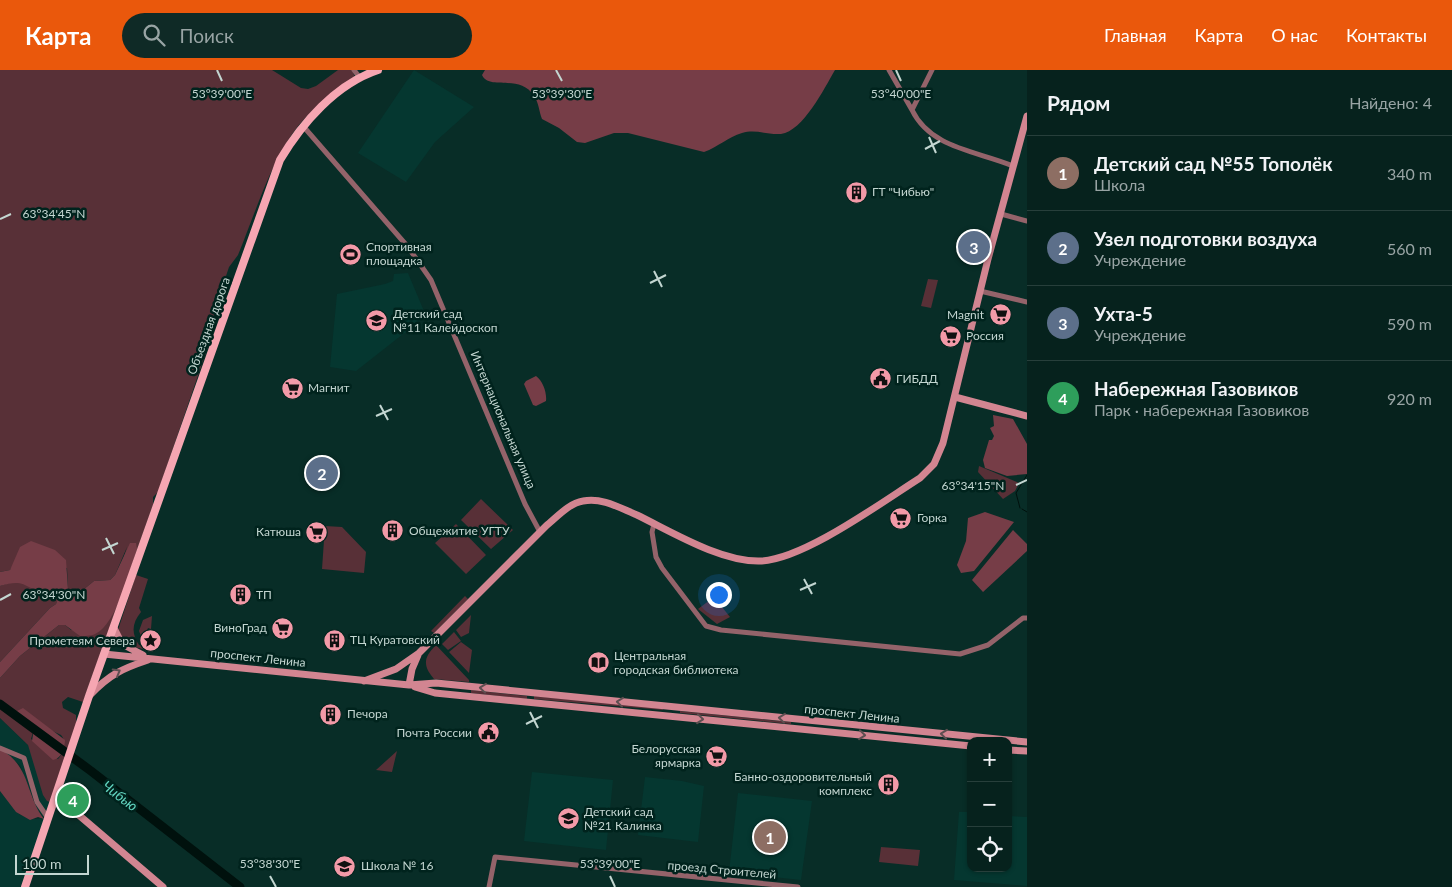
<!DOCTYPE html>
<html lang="ru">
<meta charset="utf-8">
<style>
:root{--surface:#06221d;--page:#0f2a26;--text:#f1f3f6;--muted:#98a4a4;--line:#273f3b;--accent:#ea580c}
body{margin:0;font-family:Lato,sans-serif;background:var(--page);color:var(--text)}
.controls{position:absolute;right:15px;bottom:15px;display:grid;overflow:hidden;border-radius:10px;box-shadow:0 1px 4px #0004}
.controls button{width:45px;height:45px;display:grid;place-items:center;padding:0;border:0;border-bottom:1px solid var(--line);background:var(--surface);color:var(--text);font:25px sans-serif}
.scale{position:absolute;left:15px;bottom:12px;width:74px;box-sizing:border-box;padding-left:5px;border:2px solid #c3d6d1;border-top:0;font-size:14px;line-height:18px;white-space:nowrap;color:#c3d6d1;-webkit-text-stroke:4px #00231d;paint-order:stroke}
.you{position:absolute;left:718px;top:524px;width:18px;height:18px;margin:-12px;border:4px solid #fff;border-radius:50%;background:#1a73e8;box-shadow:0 0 0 8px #1a73e833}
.badge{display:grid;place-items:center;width:32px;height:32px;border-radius:50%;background:var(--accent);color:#fff;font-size:16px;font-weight:700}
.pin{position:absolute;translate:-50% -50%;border:2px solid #fff;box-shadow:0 1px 5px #0006}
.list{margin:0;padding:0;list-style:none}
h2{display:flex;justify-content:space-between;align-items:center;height:65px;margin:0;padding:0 20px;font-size:21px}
h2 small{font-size:16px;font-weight:400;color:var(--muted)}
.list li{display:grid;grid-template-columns:32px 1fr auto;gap:15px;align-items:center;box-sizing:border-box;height:75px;padding:0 20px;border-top:1px solid var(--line)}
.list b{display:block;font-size:19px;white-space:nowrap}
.list p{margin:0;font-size:16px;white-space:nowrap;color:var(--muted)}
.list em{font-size:16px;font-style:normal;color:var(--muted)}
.icon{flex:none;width:28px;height:28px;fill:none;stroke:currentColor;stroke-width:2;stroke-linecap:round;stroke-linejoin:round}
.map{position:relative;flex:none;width:1027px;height:817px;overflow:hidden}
header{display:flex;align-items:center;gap:30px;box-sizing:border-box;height:70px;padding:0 25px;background:var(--accent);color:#fff}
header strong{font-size:24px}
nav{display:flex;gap:28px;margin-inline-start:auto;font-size:18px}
.search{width:350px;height:45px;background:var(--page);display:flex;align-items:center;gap:12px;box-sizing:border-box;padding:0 18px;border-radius:28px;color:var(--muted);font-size:19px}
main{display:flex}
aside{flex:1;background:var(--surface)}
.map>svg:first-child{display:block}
.built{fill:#053730}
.green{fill:#583037;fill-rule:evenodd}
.forest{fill:#763d47}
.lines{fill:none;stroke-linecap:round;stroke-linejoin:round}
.stream{stroke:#00110d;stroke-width:1}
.river{stroke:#00110d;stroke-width:9}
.street{stroke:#94636a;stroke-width:5}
.secondary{stroke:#d28591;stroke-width:7}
.primary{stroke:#f6a6b2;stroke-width:8}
.oneway{stroke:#5e4f51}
.ticks{fill:none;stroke:#c3d6d1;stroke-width:2}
.labels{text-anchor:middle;stroke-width:5;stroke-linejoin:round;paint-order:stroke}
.poi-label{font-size:12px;fill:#c3d6d1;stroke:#00231d;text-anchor:start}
.street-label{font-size:12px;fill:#c3d6d1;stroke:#00231d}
.water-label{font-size:14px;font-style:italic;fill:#62d7c2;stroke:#00231d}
.ticks-label{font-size:12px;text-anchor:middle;fill:#c3d6d1;stroke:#00231d;stroke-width:5;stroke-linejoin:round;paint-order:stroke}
</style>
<header>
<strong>Карта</strong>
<div class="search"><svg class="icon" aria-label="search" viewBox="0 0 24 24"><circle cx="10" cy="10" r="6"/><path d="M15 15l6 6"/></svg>Поиск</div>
<nav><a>Главная</a><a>Карта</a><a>О нас</a><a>Контакты</a></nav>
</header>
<main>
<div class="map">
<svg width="1027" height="817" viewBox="0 0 1027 817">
<rect width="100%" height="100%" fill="#082d27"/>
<path class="built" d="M414 0 474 37 435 72 406 112 358 83Z
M408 203 426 246 356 301 330 297 337 224 385 214 393 211 394 204Z
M0 648 28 675 50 732 21 817H0V721L20 745 35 749 44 748 37 739 20 695 0 679Z
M532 702 613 710 606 780 524 771Z
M645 707 682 711 704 716 698 772 638 765Z
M738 723 812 731 801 810 729 802Z
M959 742H971V798H1008V746L1027 747V816L954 810Z"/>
<path class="green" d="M0 0H272L301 18 308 19 316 16 338 0H352L354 5V8C334 22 314 37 298 56 271 90 255 144 238 185L229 197 224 212 226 224 158 422 153 427V435L83 632 68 627 62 632 63 638 76 645V656L50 732 47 731 43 725 28 675 0 648V608L20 586 59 555H65L71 560 102 559 127 477 115 505 110 510 94 511 78 524 68 519 67 498 15 492 10 500 0 502ZM18 645 61 665C67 672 64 683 58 689L31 669 34 659Z
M928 209 938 210 931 238 921 236Z
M979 396 1019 413 1015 421 1003 429 978 402Z
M481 429 513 460 491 479 461 450Z
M456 454 486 485 466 504 435 473Z
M325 456 342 457 366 482 364 503 322 499Z
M136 505 148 509 139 538 141 542C132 553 131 563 139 575L155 578 154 581C138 578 126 577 117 563Z
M12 512H23C33 521 53 517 58 528L56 534 50 538 0 592V516Z
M465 526 468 529 434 563 431 561Z
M714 527 730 547 717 554 698 539Z
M471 545 469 563 461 567 456 560Z
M152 546 151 559 148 558 146 563H143L150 568 147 571 141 566 139 561 143 550Z
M454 562 461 571 448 580 442 574Z
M461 572 472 580 469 603 449 582Z
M436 575 469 610V612L434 609C422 595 424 587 436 575Z
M471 620 527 626V629L471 623Z
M534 626 662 638 663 640 534 629Z
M680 641 791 652V654L680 643Z
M397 681 392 702 376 700Z
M881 777 920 780 918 796 879 792Z"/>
<path class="forest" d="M485 0H835C824 19 803 61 781 64 767 65 756 59 742 63 728 67 718 77 704 82L628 63H614L585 73 577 72 559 58 542 49C539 42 539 33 534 26 520 3 489 21 482 5Z
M536 306C543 311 547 323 546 331L536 336 533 335 524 314 526 311Z
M993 345 1013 349 1027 374V404L1007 406 985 398 983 390 989 370H992L994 366 990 358 994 356Z
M985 442 1014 452 974 501 961 503 957 495 966 471 968 448Z
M1013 460 1027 474V481L983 522 972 510Z
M31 471 55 480 66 490 68 519 78 524 94 511 110 510 115 505 130 473H136L137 479C129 501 117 554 95 564 91 566 84 566 80 566L65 555H59L20 586 0 608V592L50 538 56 534 58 528 51 521C25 524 30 506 0 516V502L10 500 20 477Z
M23 638 65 670C65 678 62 688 53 690L32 671 34 658 18 645 17 641Z
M0 679C31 696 25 724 44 749L38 747 30 750 16 742 0 721Z"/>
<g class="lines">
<path class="stream" d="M1020 438 1016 423 1027 405
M1022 439 1027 442"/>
<path class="river" d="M0 634 91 701 240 817"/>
<path class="street" d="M354 0 360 8
M889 0 912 40
M932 0 912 40C931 79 978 81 1013 96
M303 56 408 177 431 210 525 434 540 462
M1001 144 1027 151
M980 221 1027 232
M654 454 652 462 656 487 662 498 706 556 721 560 960 584 988 575 1023 548H1027
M0 678 24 688 37 732 48 748
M489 817 495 787 798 817"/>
<path class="secondary" d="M955 327 1027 346
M114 558 122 574 143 585
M104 584 409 615 436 613 1027 672
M364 611 396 599 419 583 546 456C556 448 569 433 583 431 602 427 620 438 637 445 672 462 721 492 760 491 803 490 882 432 920 408L934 394 943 373 988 189 1027 46
M409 615 412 599 418 585
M415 617 435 623 971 676
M90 625C109 605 121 599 148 590
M1008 680 1027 681
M55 728 67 735 163 817"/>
<path class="primary" d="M25 817 89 626 280 90C302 53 336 14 378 0"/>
</g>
<defs><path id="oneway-chevron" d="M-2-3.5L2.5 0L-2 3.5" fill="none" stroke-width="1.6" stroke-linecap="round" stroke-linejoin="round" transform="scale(1.25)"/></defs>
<g class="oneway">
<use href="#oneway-chevron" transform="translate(117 602) rotate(-30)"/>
<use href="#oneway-chevron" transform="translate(483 618) rotate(-174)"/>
<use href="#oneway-chevron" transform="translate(620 632) rotate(-174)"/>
<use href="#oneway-chevron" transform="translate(782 648) rotate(-174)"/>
<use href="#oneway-chevron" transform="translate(700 649) rotate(6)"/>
<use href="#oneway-chevron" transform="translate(944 664) rotate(-174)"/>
<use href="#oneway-chevron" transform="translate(862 665) rotate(6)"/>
</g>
<path class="ticks" d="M217 0 222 11M556 0 562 11M896 0 901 11M929 67 936 83M925 79 940 71M0 149 11 144M654 201 662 217M650 213 666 205M380 335 388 350M376 346 392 339M1016 415 1027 410M106 468 114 484M102 480 118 473M804 509 812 524M800 520 816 513M0 530 11 524M530 642 538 658M526 654 542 646M270 806 276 817M610 806 615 817"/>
<defs>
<symbol id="building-disc" viewBox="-11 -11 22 22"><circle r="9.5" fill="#f39aa8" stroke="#00231d"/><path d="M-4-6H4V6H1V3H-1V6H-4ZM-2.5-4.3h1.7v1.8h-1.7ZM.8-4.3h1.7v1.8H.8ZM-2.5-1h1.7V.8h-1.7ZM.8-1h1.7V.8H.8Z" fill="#111"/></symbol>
<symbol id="stadium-disc" viewBox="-11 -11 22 22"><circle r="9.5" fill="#f39aa8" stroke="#00231d"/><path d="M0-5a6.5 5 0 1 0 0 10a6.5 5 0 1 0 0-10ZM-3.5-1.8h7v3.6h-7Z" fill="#111"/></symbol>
<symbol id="supermarket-disc" viewBox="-11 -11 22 22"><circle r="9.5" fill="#f39aa8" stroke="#00231d"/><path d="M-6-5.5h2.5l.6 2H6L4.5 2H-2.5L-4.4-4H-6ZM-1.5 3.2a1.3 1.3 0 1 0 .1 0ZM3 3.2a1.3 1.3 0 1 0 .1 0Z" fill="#111"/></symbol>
<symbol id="school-disc" viewBox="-11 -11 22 22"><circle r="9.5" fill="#f39aa8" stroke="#00231d"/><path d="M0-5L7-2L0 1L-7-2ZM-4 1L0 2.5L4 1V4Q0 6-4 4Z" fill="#111"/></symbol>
<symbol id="civic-disc" viewBox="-11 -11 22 22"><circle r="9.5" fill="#f39aa8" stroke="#00231d"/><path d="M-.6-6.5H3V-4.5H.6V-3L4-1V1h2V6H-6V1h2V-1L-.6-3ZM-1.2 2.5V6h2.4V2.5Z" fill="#111"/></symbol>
<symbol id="sight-disc" viewBox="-11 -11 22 22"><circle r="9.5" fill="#f39aa8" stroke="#00231d"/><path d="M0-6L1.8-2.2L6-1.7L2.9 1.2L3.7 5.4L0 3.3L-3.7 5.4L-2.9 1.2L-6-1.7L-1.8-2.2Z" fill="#111"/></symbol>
<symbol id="library-disc" viewBox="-11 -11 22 22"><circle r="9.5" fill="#f39aa8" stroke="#00231d"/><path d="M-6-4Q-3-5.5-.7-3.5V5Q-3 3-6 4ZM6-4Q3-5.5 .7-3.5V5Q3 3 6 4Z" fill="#111"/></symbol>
</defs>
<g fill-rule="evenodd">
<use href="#building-disc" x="844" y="110" width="25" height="25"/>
<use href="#stadium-disc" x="338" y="172" width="25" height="25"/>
<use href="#supermarket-disc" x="988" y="232" width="25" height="25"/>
<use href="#school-disc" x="364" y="238" width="25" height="25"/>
<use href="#supermarket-disc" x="938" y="254" width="25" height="25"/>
<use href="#civic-disc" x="868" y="296" width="25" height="25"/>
<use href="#supermarket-disc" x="280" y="306" width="25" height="25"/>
<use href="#supermarket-disc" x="888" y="436" width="25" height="25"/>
<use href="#building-disc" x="380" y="448" width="25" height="25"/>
<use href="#supermarket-disc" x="304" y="450" width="25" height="25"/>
<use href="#building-disc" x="228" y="512" width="25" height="25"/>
<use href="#supermarket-disc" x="270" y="546" width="25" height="25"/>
<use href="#building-disc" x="322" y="558" width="25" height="25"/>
<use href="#sight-disc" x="138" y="558" width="25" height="25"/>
<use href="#library-disc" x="586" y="580" width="25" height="25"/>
<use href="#building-disc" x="318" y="632" width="25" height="25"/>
<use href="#civic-disc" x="476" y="650" width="25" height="25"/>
<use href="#supermarket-disc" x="704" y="674" width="25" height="25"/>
<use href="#building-disc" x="876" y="702" width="25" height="25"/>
<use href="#school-disc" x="556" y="736" width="25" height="25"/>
<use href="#school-disc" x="332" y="784" width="25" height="25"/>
</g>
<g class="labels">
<g class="poi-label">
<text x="872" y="126">ГТ "Чибью"</text>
<text x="366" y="181">Спортивная<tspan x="366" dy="14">площадка</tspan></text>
<text x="393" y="248">Детский сад<tspan x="393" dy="14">№11 Калейдоскоп</tspan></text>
<text x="984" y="249" text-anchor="end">Magnit</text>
<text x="966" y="270">Россия</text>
<text x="896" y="313">ГИБДД</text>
<text x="308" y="322">Магнит</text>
<text x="917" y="452">Горка</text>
<text x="409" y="465">Общежитие УГТУ</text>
<text x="301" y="466" text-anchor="end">Катюша</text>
<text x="256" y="529">ТП</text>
<text x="267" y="562" text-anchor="end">ВиноГрад</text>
<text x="350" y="574">ТЦ Куратовский</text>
<text x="135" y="575" text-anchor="end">Прометеям Севера</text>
<text x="614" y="590">Центральная<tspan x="614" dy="14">городская библиотека</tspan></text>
<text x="347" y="648">Печора</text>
<text x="472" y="667" text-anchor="end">Почта России</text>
<text x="701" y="683" text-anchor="end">Белорусская<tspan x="701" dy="14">ярмарка</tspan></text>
<text x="872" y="711" text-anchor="end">Банно-оздоровительный<tspan x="872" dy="14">комплекс</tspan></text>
<text x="584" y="746">Детский сад<tspan x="584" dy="14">№21 Калинка</tspan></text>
<text x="361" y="800">Школа № 16</text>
</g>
<g class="street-label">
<text transform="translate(209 256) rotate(-70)" y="4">Объездная дорога</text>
<text transform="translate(503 350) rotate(67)" y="4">Интернациональная улица</text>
<text transform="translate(258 588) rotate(6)" y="4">проспект Ленина</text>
<text transform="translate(852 644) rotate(6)" y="4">проспект Ленина</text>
<text transform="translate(722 800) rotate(5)" y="4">проезд Строителей</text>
</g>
<g class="water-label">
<text transform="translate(120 726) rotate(37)" y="5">Чибью</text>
</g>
</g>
<g class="ticks-label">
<text x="222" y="28">53°39'00"E</text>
<text x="562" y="28">53°39'30"E</text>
<text x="901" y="28">53°40'00"E</text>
<text x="54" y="148">63°34'45"N</text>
<text x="973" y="420">63°34'15"N</text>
<text x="54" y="529">63°34'30"N</text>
<text x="270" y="798">53°38'30"E</text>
<text x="610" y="798">53°39'00"E</text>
</g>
</svg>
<div class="controls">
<button>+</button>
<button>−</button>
<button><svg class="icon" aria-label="locate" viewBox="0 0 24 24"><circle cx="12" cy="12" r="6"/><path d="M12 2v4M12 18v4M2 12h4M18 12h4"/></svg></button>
</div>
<div class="scale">100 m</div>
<div class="you"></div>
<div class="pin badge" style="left:770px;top:767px;background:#8d6e63">1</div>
<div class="pin badge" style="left:322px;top:403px;background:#5c6f8a">2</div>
<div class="pin badge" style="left:974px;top:177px;background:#5c6f8a">3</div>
<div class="pin badge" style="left:73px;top:730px;background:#2e9e5b">4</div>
</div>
<aside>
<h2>Рядом<small>Найдено: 4</small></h2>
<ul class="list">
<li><span class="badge" style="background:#8d6e63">1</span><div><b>Детский сад №55 Тополёк</b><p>Школа</p></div><em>340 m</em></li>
<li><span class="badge" style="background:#5c6f8a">2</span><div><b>Узел подготовки воздуха</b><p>Учреждение</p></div><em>560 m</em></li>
<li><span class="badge" style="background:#5c6f8a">3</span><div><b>Ухта-5</b><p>Учреждение</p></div><em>590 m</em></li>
<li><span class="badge" style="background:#2e9e5b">4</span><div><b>Набережная Газовиков</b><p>Парк · набережная Газовиков</p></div><em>920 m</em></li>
</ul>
</aside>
</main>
